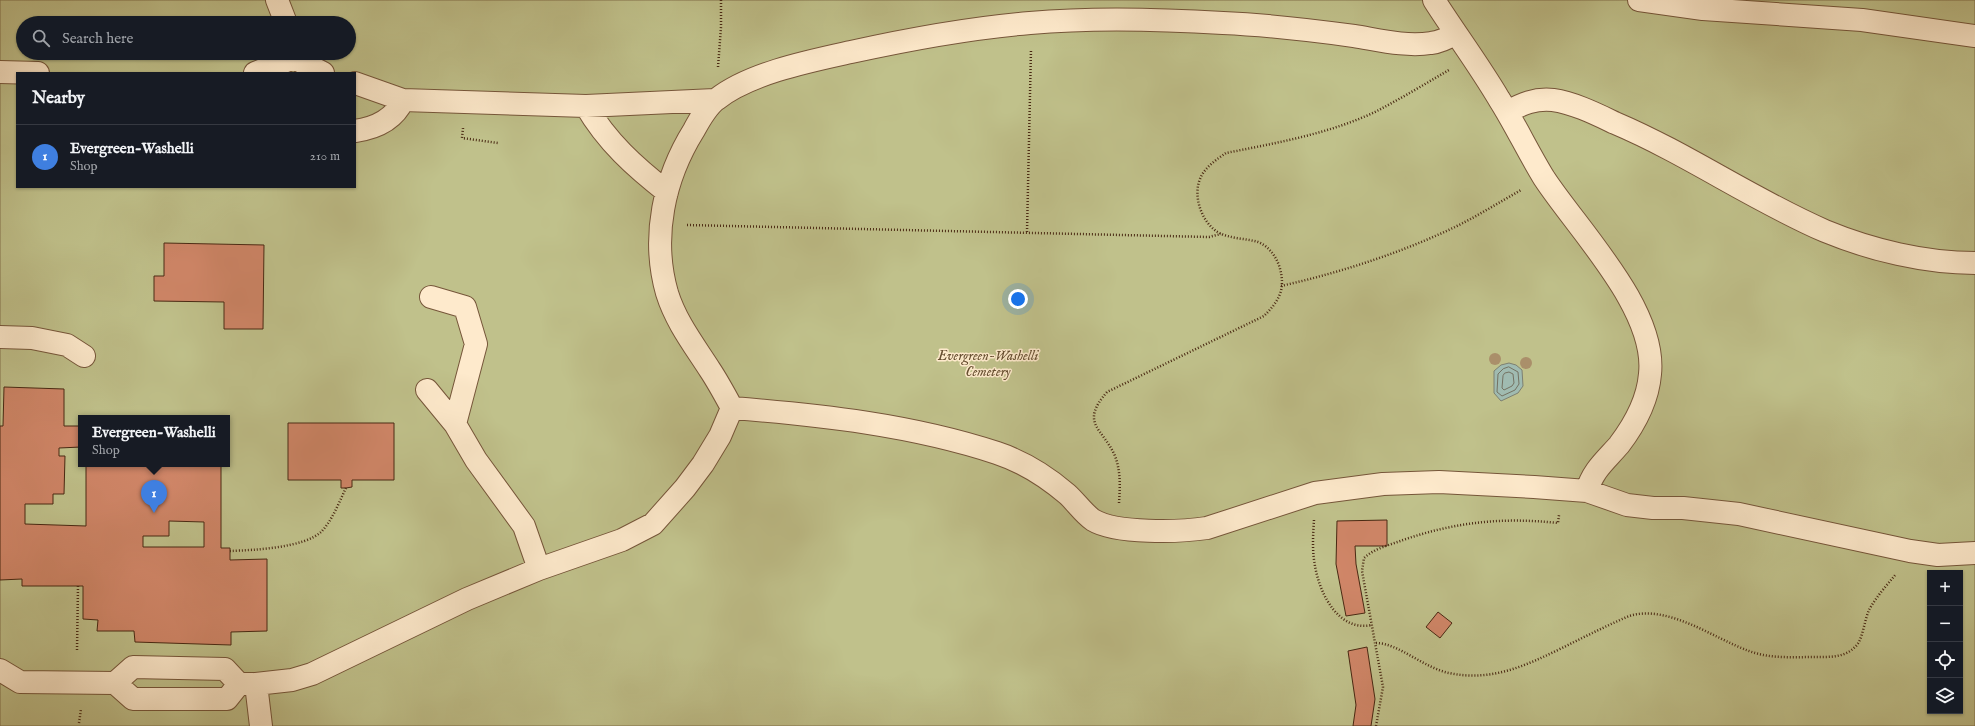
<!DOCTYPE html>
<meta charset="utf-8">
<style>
:root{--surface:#171b24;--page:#20242c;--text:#f1f3f6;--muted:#9ea1a6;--line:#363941;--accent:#c59692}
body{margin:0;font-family:"IM FELL English",serif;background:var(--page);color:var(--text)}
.controls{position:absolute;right:12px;bottom:12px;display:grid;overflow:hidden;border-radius:0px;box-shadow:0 1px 3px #0004}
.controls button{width:36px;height:36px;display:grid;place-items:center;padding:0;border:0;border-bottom:1px solid var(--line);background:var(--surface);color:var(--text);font:20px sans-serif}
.you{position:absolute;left:1018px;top:299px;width:14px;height:14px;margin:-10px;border:3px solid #fff;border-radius:50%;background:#1a73e8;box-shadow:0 0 0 6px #1a73e833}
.badge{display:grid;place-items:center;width:26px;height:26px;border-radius:50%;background:var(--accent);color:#fff;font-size:13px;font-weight:700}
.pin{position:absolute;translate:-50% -33px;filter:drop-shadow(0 1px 2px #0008)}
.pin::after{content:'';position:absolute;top:21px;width:14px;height:12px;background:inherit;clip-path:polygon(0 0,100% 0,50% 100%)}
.popup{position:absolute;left:78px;top:415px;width:152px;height:52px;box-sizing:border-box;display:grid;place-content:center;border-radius:0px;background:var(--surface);filter:drop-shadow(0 1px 3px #0005);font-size:13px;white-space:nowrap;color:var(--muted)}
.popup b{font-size:15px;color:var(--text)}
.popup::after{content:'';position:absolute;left:50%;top:100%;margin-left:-8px;border:8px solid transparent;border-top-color:var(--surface)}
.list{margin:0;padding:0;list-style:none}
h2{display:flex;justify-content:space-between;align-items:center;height:52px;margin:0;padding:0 16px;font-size:17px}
h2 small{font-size:13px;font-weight:400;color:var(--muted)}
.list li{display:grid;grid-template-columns:26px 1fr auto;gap:12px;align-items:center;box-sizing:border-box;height:64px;padding:0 16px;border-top:1px solid var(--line)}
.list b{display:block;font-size:15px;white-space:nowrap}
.list p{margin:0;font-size:13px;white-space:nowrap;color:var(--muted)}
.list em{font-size:13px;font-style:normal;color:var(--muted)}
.icon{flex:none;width:22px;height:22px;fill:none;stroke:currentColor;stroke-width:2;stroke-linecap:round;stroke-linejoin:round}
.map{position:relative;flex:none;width:1975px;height:726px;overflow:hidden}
.search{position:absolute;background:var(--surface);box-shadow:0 1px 3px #0004;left:16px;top:16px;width:340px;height:44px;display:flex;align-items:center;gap:10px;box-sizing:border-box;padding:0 14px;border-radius:22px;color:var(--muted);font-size:15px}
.panel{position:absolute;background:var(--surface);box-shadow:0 1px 3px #0004;left:16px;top:72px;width:340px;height:116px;border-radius:0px}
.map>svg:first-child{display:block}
.green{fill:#c0c18b;stroke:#84744e;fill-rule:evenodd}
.water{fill:#a0bbb1;stroke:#7d8071}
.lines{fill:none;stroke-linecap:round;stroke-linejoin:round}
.shore{stroke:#747262;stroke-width:1}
.building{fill:#d08668;stroke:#482812;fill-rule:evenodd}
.minor-casing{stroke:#76563a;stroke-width:24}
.path{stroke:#482812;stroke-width:2.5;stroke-dasharray:1 2;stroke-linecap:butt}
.minor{stroke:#feeacc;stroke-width:22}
.tree{fill:#aa8f6a}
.labels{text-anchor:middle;stroke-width:3;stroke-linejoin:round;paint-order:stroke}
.park-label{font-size:14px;font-style:italic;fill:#664e30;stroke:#feeacc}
</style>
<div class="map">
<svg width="1975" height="726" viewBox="0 0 1975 726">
<rect width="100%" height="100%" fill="#fedeb0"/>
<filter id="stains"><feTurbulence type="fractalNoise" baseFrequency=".005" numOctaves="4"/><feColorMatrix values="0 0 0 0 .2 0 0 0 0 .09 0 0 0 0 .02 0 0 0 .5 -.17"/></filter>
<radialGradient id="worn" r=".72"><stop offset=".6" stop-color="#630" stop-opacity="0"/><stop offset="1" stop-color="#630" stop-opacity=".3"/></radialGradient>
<path class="green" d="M0 0H1975V726H0ZM23 23H349V53H23ZM17 73H355V187H17ZM81 418H227V464H81ZM1930 573H1960V711H1930Z"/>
<path class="water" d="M1509 363 1516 365 1522 370 1523 386 1518 393 1501 401 1494 393V371L1501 365Z"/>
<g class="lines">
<path class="shore" d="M1509 367 1518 372 1519 384 1515 390 1502 396 1497 392 1498 374 1503 369Z
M1505 373 1509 372 1513 374 1514 383 1512 386 1504 390 1502 388 1503 376Z"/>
</g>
<path class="building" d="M164 243 264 245 263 329H224V302L154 301V276H164Z
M4 387 64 389V426H81V447L59 448V456H65L64 494H53V504H25V524L86 526V464H221V548H230V560L267 559V631L231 632V645L135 642 134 631H97L98 620 83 619V586H22V579L0 580V426H3ZM169 521 204 522V547H143V536H169Z
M288 423H394V480H352V487L346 488H341V480H288Z
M1387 520V546H1355L1356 564 1365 613 1346 616 1336 564 1337 521Z
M1438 612 1452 623 1440 638 1426 627Z
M1367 647 1375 699 1371 726H1353L1356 705 1348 651Z"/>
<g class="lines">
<defs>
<path id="minor" d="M277 0 286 23
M1434 0C1455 33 1479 65 1499 99 1515 124 1528 152 1544 178 1578 230 1657 309 1650 374 1648 399 1635 424 1619 445 1606 460 1592 471 1587 491
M1639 0 1703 9 1862 20 1975 36
M294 58 323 73
M0 72 38 73
M255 73 294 58
M355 83 403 100 586 106 715 100
M586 106C607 142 635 167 667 192
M1507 112C1522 104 1535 98 1553 100 1574 103 1596 114 1615 123 1688 154 1753 200 1825 231 1871 250 1925 263 1975 263
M355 131C376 128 394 120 403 100
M431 297 465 307 476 344 455 424
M0 337 32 338 67 345 84 356
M427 390 455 424 476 460 524 526 539 569
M732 408C821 415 912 425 997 453 1024 462 1046 476 1067 494 1076 502 1083 513 1093 520 1116 534 1180 532 1207 528L1315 493 1383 484 1439 482 1534 487 1587 491 1627 505 1653 508H1683L1739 514 1910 551 1938 555 1975 553
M732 408C725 395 718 382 710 370 694 345 676 322 667 293 651 237 664 178 694 130 700 119 707 106 717 99 750 73 810 61 851 52 910 39 970 28 1030 23 1094 17 1159 19 1223 23 1267 25 1311 30 1354 36 1379 40 1406 47 1431 43 1440 42 1448 38 1456 33
M0 670 20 682 115 683 133 699H227L239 684
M115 683 133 667 225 669 239 684H253
M261 726 256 684 292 680 312 674 467 599 539 569 622 540 653 524 685 488 703 464 720 436 732 408"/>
</defs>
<use href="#minor" class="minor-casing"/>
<path class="path" d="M718 67 721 27V0
M463 128 462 138 498 143
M687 225 1209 237 1221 234
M1027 232 1031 49
M1281 286C1342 272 1401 253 1457 226 1479 215 1500 202 1521 190
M1119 503C1120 487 1121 472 1115 456 1103 428 1079 424 1107 392L1264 316C1271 309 1278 301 1281 291 1285 273 1276 249 1258 242 1245 238 1228 239 1216 231 1201 220 1193 196 1200 179 1204 168 1217 159 1226 153 1276 143 1328 134 1375 112 1400 99 1425 84 1449 70
M1314 520C1313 535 1312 551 1315 566 1320 595 1339 632 1372 625
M230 551C254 550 305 548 322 531 333 519 339 502 346 488
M1376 643C1398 643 1424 668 1449 673 1491 682 1525 666 1562 648 1584 637 1606 626 1629 616 1668 604 1713 638 1749 651 1770 659 1793 657 1815 657 1829 657 1844 658 1855 647 1863 640 1864 621 1869 610 1876 597 1887 585 1896 574
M77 650 78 586
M79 723 81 709
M1376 726 1383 687 1362 571 1364 558C1375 548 1390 545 1403 540 1456 522 1502 517 1558 523L1559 515"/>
<use href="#minor" class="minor"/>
</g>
<g class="tree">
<circle cx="1495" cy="359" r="6"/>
<circle cx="1526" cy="363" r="6"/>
</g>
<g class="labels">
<g class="park-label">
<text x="988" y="360">Evergreen-Washelli<tspan x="988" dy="16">Cemetery</tspan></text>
</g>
</g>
<rect width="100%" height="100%" filter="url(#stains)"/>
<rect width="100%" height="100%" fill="url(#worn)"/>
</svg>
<div class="controls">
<button>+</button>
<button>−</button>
<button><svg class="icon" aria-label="locate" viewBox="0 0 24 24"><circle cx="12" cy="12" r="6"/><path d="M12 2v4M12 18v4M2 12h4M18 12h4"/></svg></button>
<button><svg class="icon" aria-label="layers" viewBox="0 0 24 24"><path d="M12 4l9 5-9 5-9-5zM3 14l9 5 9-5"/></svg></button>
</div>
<div class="you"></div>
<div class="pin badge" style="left:154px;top:513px;background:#3f7fe0">1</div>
<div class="popup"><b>Evergreen-Washelli</b>Shop</div>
<div class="search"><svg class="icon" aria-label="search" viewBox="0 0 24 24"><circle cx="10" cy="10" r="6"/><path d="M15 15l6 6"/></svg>Search here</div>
<section class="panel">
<h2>Nearby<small></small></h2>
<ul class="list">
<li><span class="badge" style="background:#3f7fe0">1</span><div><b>Evergreen-Washelli</b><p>Shop</p></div><em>210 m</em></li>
</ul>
</section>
</div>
